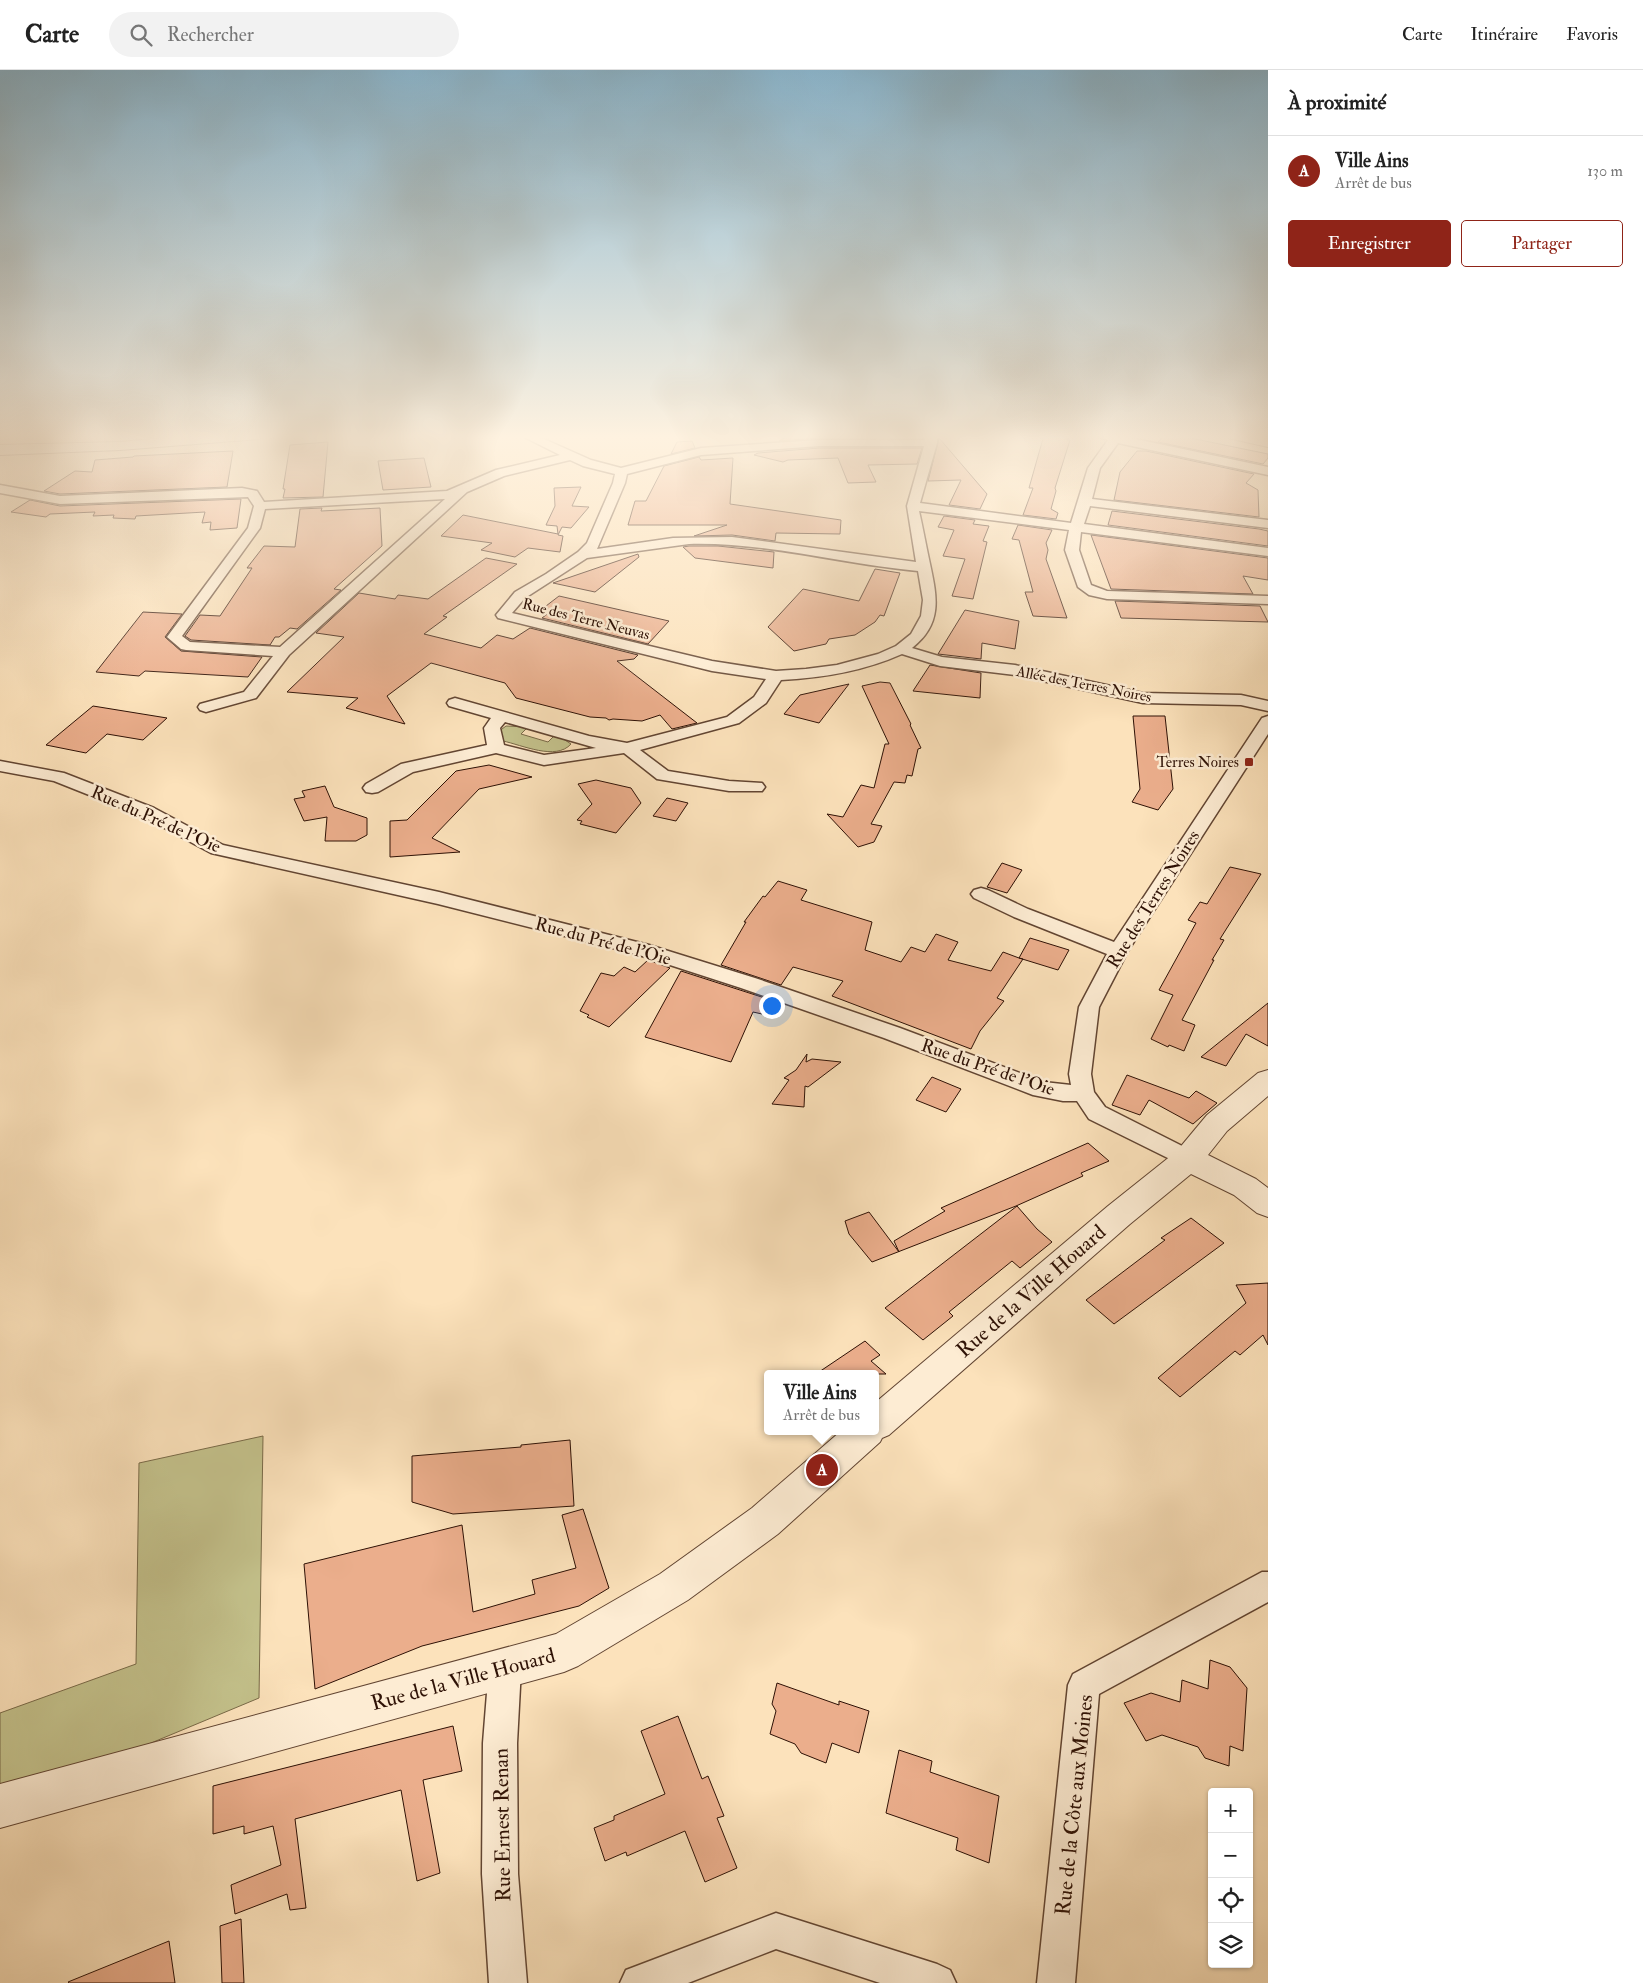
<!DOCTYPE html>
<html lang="fr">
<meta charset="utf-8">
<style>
:root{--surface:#fff;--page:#f2f2f2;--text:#222;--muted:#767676;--line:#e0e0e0;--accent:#8f2418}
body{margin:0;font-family:"IM FELL Double Pica",serif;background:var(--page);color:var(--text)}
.controls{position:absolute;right:15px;bottom:15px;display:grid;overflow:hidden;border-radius:5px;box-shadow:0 1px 4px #0004}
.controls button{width:45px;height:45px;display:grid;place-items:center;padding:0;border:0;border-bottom:1px solid var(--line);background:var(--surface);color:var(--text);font:25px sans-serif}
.you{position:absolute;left:771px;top:935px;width:18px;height:18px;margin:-12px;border:4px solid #fff;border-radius:50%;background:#1a73e8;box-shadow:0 0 0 8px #1a73e833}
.badge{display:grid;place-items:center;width:32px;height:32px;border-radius:50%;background:var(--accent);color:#fff;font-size:16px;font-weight:700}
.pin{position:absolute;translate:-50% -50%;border:2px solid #fff;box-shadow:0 1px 5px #0006}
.popup{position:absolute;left:764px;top:1300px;width:115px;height:65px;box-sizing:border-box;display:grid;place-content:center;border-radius:5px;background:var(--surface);filter:drop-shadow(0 1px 4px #0005);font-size:16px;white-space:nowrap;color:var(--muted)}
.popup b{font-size:19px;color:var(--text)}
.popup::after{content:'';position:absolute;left:50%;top:100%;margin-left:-10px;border:10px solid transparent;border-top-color:var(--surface)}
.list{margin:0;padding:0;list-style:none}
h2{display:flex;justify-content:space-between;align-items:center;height:65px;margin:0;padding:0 20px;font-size:21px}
h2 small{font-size:16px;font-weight:400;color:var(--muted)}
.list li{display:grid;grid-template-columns:32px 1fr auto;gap:15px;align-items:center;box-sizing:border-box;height:70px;padding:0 20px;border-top:1px solid var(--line)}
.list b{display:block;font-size:19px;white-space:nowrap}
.list p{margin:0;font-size:16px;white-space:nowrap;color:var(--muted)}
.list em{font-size:16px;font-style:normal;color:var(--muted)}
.actions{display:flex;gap:10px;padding:15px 20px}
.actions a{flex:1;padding:11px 0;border:1px solid var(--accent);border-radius:5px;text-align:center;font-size:18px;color:var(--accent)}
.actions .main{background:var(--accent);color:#fff}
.icon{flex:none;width:28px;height:28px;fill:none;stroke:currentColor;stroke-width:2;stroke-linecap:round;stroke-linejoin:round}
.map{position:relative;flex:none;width:1268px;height:1913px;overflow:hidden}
header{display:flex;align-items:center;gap:30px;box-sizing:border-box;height:70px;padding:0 25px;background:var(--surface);border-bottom:1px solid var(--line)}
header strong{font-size:24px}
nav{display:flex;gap:28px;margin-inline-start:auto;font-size:18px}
.search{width:350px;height:45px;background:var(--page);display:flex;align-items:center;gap:12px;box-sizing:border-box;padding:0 18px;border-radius:28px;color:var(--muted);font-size:19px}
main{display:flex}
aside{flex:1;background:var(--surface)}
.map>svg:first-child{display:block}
.green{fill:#c4c28c;stroke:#796a48}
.building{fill:#ebae8c;stroke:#2e1105}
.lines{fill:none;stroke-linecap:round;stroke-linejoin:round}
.minor-casing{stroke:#624532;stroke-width:3}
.tertiary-casing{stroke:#624532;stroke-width:2}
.minor{fill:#fdecd3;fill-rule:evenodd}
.tertiary{fill:#fdecd3;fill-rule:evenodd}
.poi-dot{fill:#8f2418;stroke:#fdecd3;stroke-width:2}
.labels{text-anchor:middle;stroke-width:5;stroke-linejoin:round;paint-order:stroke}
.far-street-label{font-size:15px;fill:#2e1105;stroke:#fdecd3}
.far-poi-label{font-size:15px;fill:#2e1105;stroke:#fdecd3;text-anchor:end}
.street-label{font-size:18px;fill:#2e1105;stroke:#fdecd3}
.near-street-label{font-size:21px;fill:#2e1105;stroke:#fdecd3}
</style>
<header>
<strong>Carte</strong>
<div class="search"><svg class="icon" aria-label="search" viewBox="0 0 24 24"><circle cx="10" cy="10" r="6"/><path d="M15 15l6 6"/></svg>Rechercher</div>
<nav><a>Carte</a><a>Itinéraire</a><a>Favoris</a></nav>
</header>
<main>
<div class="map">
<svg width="1268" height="1913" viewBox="0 0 1268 1913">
<rect width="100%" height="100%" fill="#fce2bb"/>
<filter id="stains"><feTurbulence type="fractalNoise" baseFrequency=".004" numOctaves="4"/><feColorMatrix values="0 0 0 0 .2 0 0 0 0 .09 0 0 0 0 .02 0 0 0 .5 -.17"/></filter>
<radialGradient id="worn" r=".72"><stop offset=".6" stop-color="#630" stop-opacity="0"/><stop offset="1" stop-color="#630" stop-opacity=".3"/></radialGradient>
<path class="green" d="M506 656 528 657 521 664 548 672 556 664 571 674C556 691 522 675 503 671L498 662Z
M263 1366 259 1628 0 1736V1643L136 1594 139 1393Z"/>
<path class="building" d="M829 365H923V368H819L779 371 785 368Z
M1044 365 1068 368 1067 370H1070L1055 418 1056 421 1051 439 1058 443 1056 449 1023 445 1033 418H1029Z
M1165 365H1176L1268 384V388L1263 394 1158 372Z
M939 368 987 424 980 439 949 435 961 410 928 411Z
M692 371 695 378 671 384 677 372Z
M328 372 323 427 283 428 285 419H283L290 375Z
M819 378H922L917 394 868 395 876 412 848 413 838 388 788 390 783 392 754 385 758 383Z
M233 381 227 417 60 424 44 421 75 401 92 402 95 390 133 387 134 386Z
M1137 381H1146L1254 404 1246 413 1258 420 1259 447 1114 430 1120 402Z
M699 387 701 390 733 388 730 434 841 450 840 464 776 463 775 471 732 465 694 466 727 455H628L635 431H646L664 396Z
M424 388 431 417 383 420 378 391Z
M581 417 572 436 589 437 571 458 562 457 558 465 563 466 560 482 528 478 515 487 481 480 492 473 441 466 463 445 558 464 557 456 546 455 555 436 554 418Z
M241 429 237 458 210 460 211 452 202 453 205 442 136 446 135 449 113 448 114 445 93 446 95 442 50 444 46 447 11 442 30 430 60 436Z
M322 438 321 441 380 438 382 476 334 519 341 520 297 559 290 558 279 567H275L270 575 191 570 185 566 200 545 220 546 252 498H247L264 476 295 477 300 439Z
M1112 441 1259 459 1268 461V476L1108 455Z
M944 446 975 450 973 454 989 456 983 471 987 472 973 529 952 526 965 489 943 486 954 460 938 457Z
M1018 455 1052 460 1046 473 1048 480 1046 489 1067 548 1033 546 1025 522H1033L1019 470 1012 469Z
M1091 465 1268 488V510L1243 506 1253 524 1111 519Z
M689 476H718L774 482 773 498 695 488 683 477Z
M638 484 639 487 595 522 553 513Z
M486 488 517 494 443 546 447 547 424 564 481 578 497 565 513 569 530 558 638 585 634 589 617 591 697 653 672 659 660 645 642 651 613 649 609 650 606 648 590 647 516 628 505 613 431 593 387 626 405 654 346 638 358 628 287 622 344 567 316 563 359 523 395 529 398 525 428 529Z
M875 499 900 503 884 546 880 545 875 552 855 565 829 569 826 574 794 581 768 557 803 519 859 531Z
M559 526 669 551 648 574 542 548 550 542 546 536Z
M1115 531 1260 536 1268 552 1121 548Z
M965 540 1019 551 1015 579 982 573 981 589 938 584Z
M143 542 182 544 165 567 181 581 262 587 248 607 145 601 139 606 96 602Z
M930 595 981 603 980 628 913 621Z
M880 612 890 613 911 654 910 655 921 678 918 679 912 706 907 705 905 713 894 712 871 754 882 756 874 772 858 777 827 744 843 747 861 715 874 718 885 674H889L862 616Z
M849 614 819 653 784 644 800 625Z
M93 636 167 648 143 670 107 664 86 683 46 675Z
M1133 646H1165L1173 719 1158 740 1132 732 1140 719Z
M489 695 532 707 479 719 432 768 460 782 390 787V751L407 750 456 701Z
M596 710 631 718 641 733 616 763 580 754 582 751 577 750 592 734 578 714Z
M325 716 334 737 367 748V765L356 771H325L327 747 304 751 294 729 305 727 302 721Z
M667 728 688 733 676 751 653 746Z
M1002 793 1022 800 1007 823 987 817Z
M1230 797 1261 804 1220 869 1224 870 1212 890H1214L1182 950 1195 955 1184 981 1169 975 1168 977 1151 969 1173 925 1159 920 1196 853 1188 850 1200 832 1207 834Z
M778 811 807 820 801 830 872 852 865 880 901 892 911 877 925 882 936 864 958 872 948 890 991 901 1003 882 1019 888 1030 868 1069 880 1058 900 1019 888 1023 889 997 928 1004 931 980 961 971 979 832 926 843 911 793 897 781 915 721 895 746 852H744L763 826 765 827Z
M648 890 670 898 609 957 587 947 589 945 580 941 601 903 614 906 624 897 635 902Z
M681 901 771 930 762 944 753 942 731 992 645 967Z
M1268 933V976L1246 964 1226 996 1201 987Z
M807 984 806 992 812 989 841 992 808 1017 805 1016 804 1037 772 1034 789 1010 784 1008 796 1000Z
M1127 1005 1189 1028 1196 1021 1217 1033 1193 1054 1149 1030 1140 1045 1112 1035Z
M932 1007 961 1019 946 1042 916 1030Z
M1088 1073 1109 1091 1081 1103 1083 1106 1016 1136 872 1192 849 1164 845 1151 869 1142 899 1182 894 1171 945 1141 941 1138Z
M1017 1136 1037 1159 1052 1172 1020 1198 1012 1191 949 1242 953 1246 923 1270 885 1238Z
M1191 1148 1224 1173 1114 1254 1086 1230 1165 1170 1161 1168Z
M1268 1213V1275L1263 1265 1240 1285 1235 1281 1180 1327 1158 1308 1246 1233 1236 1215Z
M865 1271 880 1285 871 1291 886 1304H816Z
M570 1370 574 1436 453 1444 412 1432V1386L521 1377V1375Z
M583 1439 609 1518 579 1536 422 1576 315 1619 304 1494 462 1455 473 1542 535 1524 532 1510 576 1498 562 1445Z
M1210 1590 1230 1597 1247 1618 1243 1681 1230 1676 1229 1696 1205 1688 1198 1677 1162 1665 1146 1671 1124 1633 1151 1623 1180 1632 1182 1610 1208 1619Z
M777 1613 839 1635V1631L869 1641 859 1683 832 1673 826 1693 801 1683 795 1674 770 1664 776 1641 772 1634Z
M678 1646 702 1709 708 1706 724 1746 717 1748 737 1798 705 1812 685 1761 627 1786 626 1782 605 1791 594 1758 614 1750V1746L665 1724 641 1661Z
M453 1656 462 1701 423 1710 440 1803 417 1811 401 1720 295 1749 306 1838 290 1840 287 1824 235 1844 231 1815 281 1795 273 1756 244 1764V1756L213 1764V1716Z
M899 1680 932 1691 930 1702 999 1726 989 1793 956 1780 958 1768 886 1743Z
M241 1849 244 1913H222L220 1856Z
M169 1871 175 1913H69L68 1912Z"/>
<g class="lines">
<defs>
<path id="minor" d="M520 365H535L591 390 621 398 701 378 819 370H925V365H937V373L920 433 1071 453 1088 398 1108 370 1094 365H1117L1268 397V405L1118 373 1100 398 1092 429 1268 450V458L1090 436 1084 454 1268 478V486L1081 462 1079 480 1091 515 1107 521 1268 526V534L1107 529 1089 525 1078 517 1065 480 1069 460 919 441C923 458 926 476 930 494 937 527 943 554 912 578L942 587 1015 595 1143 623 1241 625 1268 631V641L1241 635 1143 633 1015 605 940 596 902 584C864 601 822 608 781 610L766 633 739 653 640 680 668 701 729 711 762 713 765 717 762 721H729L657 709 624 683 544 695 496 683 413 702 378 722 372 723 366 722 363 718 366 714 401 694 487 675 484 658 491 648 449 636 447 633 449 630 455 628 589 666 627 673 727 647 754 627 766 609 712 601 498 548 496 545 515 522 546 504 578 482 587 473 613 413 615 404 583 396 570 390 504 406 467 422 289 585 256 628 206 642 200 640 198 637 200 634 244 622 273 586 186 580 181 579 167 567 248 458 254 436 248 427 60 434 0 423V415L60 426 242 418 257 421 264 432 447 421 496 400 560 385ZM819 376H924L907 436 916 492 732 467 673 468 597 479 625 413 627 404 701 385ZM445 429 280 577 190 572 182 566 260 458 265 439ZM689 474C766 472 841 494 918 501L923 530 921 546 911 564 896 576 878 584 837 595 806 599 776 601 712 591 512 543 525 528 587 488ZM505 652 596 678 544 685 504 675 500 658Z
M1268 646V664L1128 881 1099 937 1091 1004 1094 1022 1105 1037 1196 1083 1200 1089 1196 1095 1188 1098 1089 1049 1077 1031H1063L1033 1025 884 968 741 918 636 884 438 834 211 783 142 746 54 711 0 701V691L64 703 154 738 223 775 439 822 649 875 755 908 900 958 1044 1012 1071 1015 1069 1004 1079 937 1107 884 1014 847 974 828 971 824 974 820 981 818 988 820 1028 839 1114 872 1260 651 1262 648Z
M1262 1502H1268V1532L1099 1624 1075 1913H1037L1068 1615 1073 1604Z
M505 1582 516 1587 521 1598 517 1673 518 1804 527 1913H489L482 1804 483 1673 489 1598 494 1587Z
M776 1843 937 1894 950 1900 956 1913H880L776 1879 688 1913H620L626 1900Z"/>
<path id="tertiary" d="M198 365H266L259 369 120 380 0 385V375L120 372Z
M1226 365H1254L1268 369V377L1228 368Z
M1268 1000V1026L1227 1061 1208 1085 1256 1109 1268 1118V1147L1257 1143 1234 1125 1191 1104 1130 1154 889 1365 882 1368 880 1372 778 1464 688 1530 578 1596 564 1602 0 1758V1714L556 1564 660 1504 752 1438 841 1361H876V1332L1108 1136 1177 1081 1207 1045 1258 1003Z"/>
</defs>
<use href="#minor" class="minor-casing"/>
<use href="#tertiary" class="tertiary-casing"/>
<use href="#minor" class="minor"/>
<use href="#tertiary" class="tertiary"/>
</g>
<linearGradient id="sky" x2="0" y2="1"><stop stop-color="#8bb8d1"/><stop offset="0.58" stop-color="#fef2e0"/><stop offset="1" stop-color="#fef2e0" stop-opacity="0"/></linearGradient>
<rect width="1268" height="633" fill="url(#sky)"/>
<rect class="poi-dot" x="1244" y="687" width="10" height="10" rx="2.5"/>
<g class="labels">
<g class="far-street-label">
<text transform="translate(586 549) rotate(14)" y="5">Rue des Terre Neuvas</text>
<text transform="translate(1084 614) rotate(11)" y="5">Allée des Terres Noires</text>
</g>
<g class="far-poi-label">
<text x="1239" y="697">Terres Noires</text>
</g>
<g class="street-label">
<text transform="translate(156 749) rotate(24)" y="6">Rue du Pré de l'Oie</text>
<text transform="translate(1153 829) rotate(-58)" y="6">Rue des Terres Noires</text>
<text transform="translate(603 871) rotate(15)" y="6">Rue du Pré de l'Oie</text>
<text transform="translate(988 997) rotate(19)" y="6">Rue du Pré de l'Oie</text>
</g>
<g class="near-street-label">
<text transform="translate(1031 1221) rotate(-41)" y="7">Rue de la Ville Houard</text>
<text transform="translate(463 1609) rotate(-15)" y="7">Rue de la Ville Houard</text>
<text transform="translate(1074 1735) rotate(-84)" y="7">Rue de la Côte aux Moines</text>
<text transform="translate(502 1755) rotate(-91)" y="7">Rue Ernest Renan</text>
</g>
</g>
<rect width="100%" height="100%" filter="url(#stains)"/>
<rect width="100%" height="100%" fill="url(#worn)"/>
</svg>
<div class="controls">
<button>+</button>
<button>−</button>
<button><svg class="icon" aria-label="locate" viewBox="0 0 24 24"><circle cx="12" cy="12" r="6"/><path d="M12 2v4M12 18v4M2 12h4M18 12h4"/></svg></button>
<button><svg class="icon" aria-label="layers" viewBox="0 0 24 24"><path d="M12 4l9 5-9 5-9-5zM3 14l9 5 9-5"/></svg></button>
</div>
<div class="you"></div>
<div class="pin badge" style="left:822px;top:1400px">A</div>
<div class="popup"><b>Ville Ains</b>Arrêt de bus</div>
</div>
<aside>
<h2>À proximité<small></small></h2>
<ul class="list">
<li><span class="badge">A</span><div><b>Ville Ains</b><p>Arrêt de bus</p></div><em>130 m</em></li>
</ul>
<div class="actions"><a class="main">Enregistrer</a><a>Partager</a></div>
</aside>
</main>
